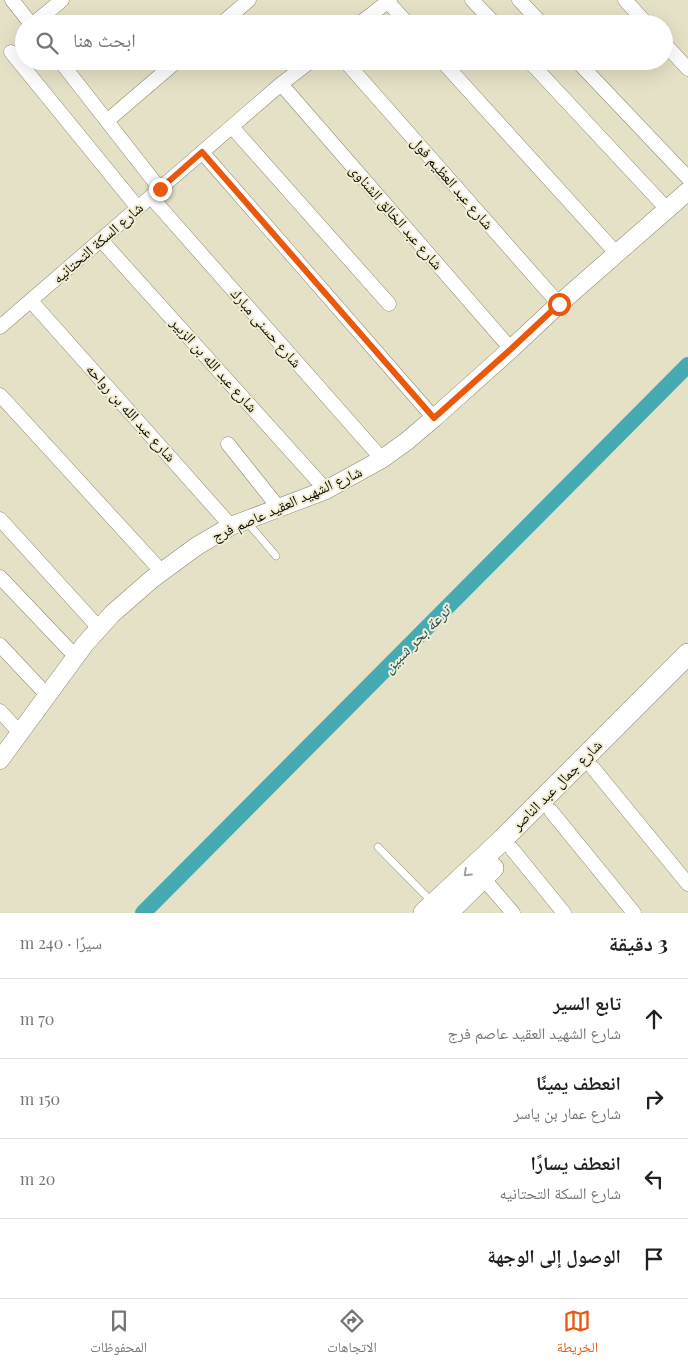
<!DOCTYPE html>
<html lang="ar">
<meta charset="utf-8">
<style>
:root{--surface:#fff;--page:#f2f2f2;--text:#202124;--muted:#757577;--line:#e0e0e0;--accent:#ea580c}
body{margin:0;font-family:"Playfair Display","Noto Naskh Arabic",serif;background:var(--page);color:var(--text);direction:rtl}
.stop{position:absolute;width:15px;height:15px;margin:-11px;border:4px solid #ea580c;border-radius:50%;background:#fff}
.stop.end{background:#ea580c;border-color:#fff;box-shadow:0 1px 5px #0008}
.list{margin:0;padding:0;list-style:none}
h2{display:flex;justify-content:space-between;align-items:center;height:65px;margin:0;padding:0 20px;font-size:21px}
h2 small{font-size:16px;font-weight:400;color:var(--muted)}
.list li{display:grid;grid-template-columns:32px 1fr auto;gap:15px;align-items:center;box-sizing:border-box;height:80px;padding:0 20px;border-top:1px solid var(--line)}
.list b{display:block;font-size:19px;white-space:nowrap}
.list p{margin:0;font-size:16px;white-space:nowrap;color:var(--muted)}
.list em{font-size:16px;font-style:normal;color:var(--muted)}
.icon{flex:none;width:28px;height:28px;fill:none;stroke:currentColor;stroke-width:2;stroke-linecap:round;stroke-linejoin:round}
.map{position:relative;flex:none;width:688px;height:913px;overflow:hidden;direction:ltr}
.search{position:absolute;background:var(--surface);box-shadow:0 5px 20px #0002;left:15px;right:15px;top:15px;height:55px;display:flex;align-items:center;gap:12px;box-sizing:border-box;padding:0 18px;border-radius:28px;color:var(--muted);font-size:19px}
.sheet{height:385px;background:var(--surface)}
nav{display:flex;justify-content:space-around;align-items:center;box-sizing:border-box;height:70px;border-top:1px solid var(--line);background:var(--surface);font-size:14px;color:var(--muted)}
nav a{display:grid;justify-items:center;gap:2px}
nav .on{color:var(--accent)}
.map>svg:first-child{display:block}
.lines{fill:none;stroke-linecap:round;stroke-linejoin:round}
.canal{stroke:#45aab2;stroke-width:16}
.service-casing{stroke:#8e8a72;stroke-width:8}
.minor-casing{stroke:#8e8a72;stroke-width:15}
.tertiary-casing{stroke:#8e8a72;stroke-width:19}
.primary-casing{stroke:#8e8a72;stroke-width:22}
.service{stroke:#fff;stroke-width:7}
.minor{stroke:#fff;stroke-width:14}
.tertiary{stroke:#fff;stroke-width:18}
.primary{stroke:#fff;stroke-width:21}
.oneway{stroke:#9f9e9b}
.route{stroke:#ea580c;stroke-width:6}
.labels{text-anchor:middle;stroke-width:4;stroke-linejoin:round;paint-order:stroke}
.street-label{font-size:15px;fill:#0e0c05;stroke:#f2eed4}
.water-label{font-size:16px;font-style:italic;fill:#245054;stroke:#f2eed4}
</style>
<div class="map">
<svg width="688" height="913" viewBox="0 0 688 913">
<rect width="100%" height="100%" fill="#e5e1c7"/>
<g class="lines">
<path class="canal" d="M143 913 688 365"/>
<defs>
<path id="service" d="M247 522 276 556
M378 847 432 902"/>
<path id="minor" d="M12 0 31 24
M472 0 495 24
M519 0 542 24
M625 0 647 24
M388 2 408 24
M33 24 62 0
M221 24 249 0
M359 24 390 0
M664 43 688 69
M11 52 138 208
M60 61 160 189
M345 61 559 304
M442 61 617 254
M529 61 667 209
M577 61 688 178
M281 84 511 349
M107 121 177 61
M232 127 389 304
M202 152 434 418
M151 197 382 459
M101 240 326 490
M31 301 231 526
M0 327 281 84 311 61
M0 395 162 572
M228 444 279 508
M0 519 99 628
M0 577 76 657
M0 645 47 695
M0 711 20 733
M593 768 688 884
M551 811 634 913
M512 849 564 913
M483 878 513 913"/>
<path id="tertiary" d="M0 760 85 644 112 614 152 579 197 546 231 526 326 490 382 459 407 441 434 418 511 349 559 304 688 191"/>
<path id="primary" d="M424 913 498 844 688 654
M447 913 493 868"/>
</defs>
<use href="#service" class="service-casing"/>
<use href="#minor" class="minor-casing"/>
<use href="#tertiary" class="tertiary-casing"/>
<use href="#primary" class="primary-casing"/>
<use href="#service" class="service"/>
<use href="#minor" class="minor"/>
<use href="#tertiary" class="tertiary"/>
<use href="#primary" class="primary"/>
</g>
<defs><path id="oneway-chevron" d="M-2-3.5L2.5 0L-2 3.5" fill="none" stroke-width="1.6" stroke-linecap="round" stroke-linejoin="round" transform="scale(1.25)"/></defs>
<use class="oneway" href="#oneway-chevron" transform="translate(467 873) rotate(137)"/>
<g class="lines">
<path class="route" d="M160 189 202 152 434 418 511 349 559 304"/>
</g>
<g class="labels">
<g class="street-label">
<text transform="translate(452 183) rotate(49)" y="5">شارع عبد العظيم فول</text>
<text transform="translate(396 217) rotate(49)" y="5">شارع عبد الخالق الشناوى</text>
<text transform="translate(98 243) rotate(-41)" y="5">شارع السكة التحتانيه</text>
<text transform="translate(266 328) rotate(49)" y="5">شارع حسنى مبارك</text>
<text transform="translate(214 365) rotate(48)" y="5">شارع عبد الله بن الزبير</text>
<text transform="translate(131 413) rotate(48)" y="5">شارع عبد الله بن رواحه</text>
<text transform="translate(287 504) rotate(-24)" y="5">شارع الشهيد العقيد عاصم فرج</text>
<text transform="translate(557 785) rotate(-45)" y="5">شارع جمال عبد الناصر</text>
</g>
<g class="water-label">
<text transform="translate(416 639) rotate(-45)" y="6">ترعة بحر شبين</text>
</g>
</g>
</svg>
<div class="stop" style="left:559px;top:304px"></div>
<div class="stop end" style="left:160px;top:189px"></div>
<div class="search"><svg class="icon" aria-label="search" viewBox="0 0 24 24"><circle cx="10" cy="10" r="6"/><path d="M15 15l6 6"/></svg>ابحث هنا</div>
</div>
<section class="sheet">
<h2>3 دقيقة<small>سيرًا · 240 m</small></h2>
<ul class="list">
<li><svg class="icon" aria-label="ahead" viewBox="0 0 24 24"><path d="M12 20V5M6 11l6-6 6 6"/></svg><div><b>تابع السير</b><p>شارع الشهيد العقيد عاصم فرج</p></div><em>70 m</em></li>
<li><svg class="icon" aria-label="right" viewBox="0 0 24 24"><path d="M7 20v-9h11M14 6l5 5-5 5"/></svg><div><b>انعطف يمينًا</b><p>شارع عمار بن ياسر</p></div><em>150 m</em></li>
<li><svg class="icon" aria-label="left" viewBox="0 0 24 24"><path d="M17 20v-9H6M10 6l-5 5 5 5"/></svg><div><b>انعطف يسارًا</b><p>شارع السكة التحتانيه</p></div><em>20 m</em></li>
<li><svg class="icon" aria-label="arrive" viewBox="0 0 24 24"><path d="M6 21V4h12l-3 4 3 4H6"/></svg><div><b>الوصول إلى الوجهة</b></div></li>
</ul>
</section>
<nav>
<a class="on"><svg class="icon" aria-label="map" viewBox="0 0 24 24"><path d="M3 6l6-2 6 2 6-2v14l-6 2-6-2-6 2zM9 4v14M15 6v14"/></svg>الخريطة</a>
<a><svg class="icon" aria-label="directions" viewBox="0 0 24 24"><path d="M12 3l9 9-9 9-9-9zM9 14v-3h6M13 9l2 2-2 2"/></svg>الاتجاهات</a>
<a><svg class="icon" aria-label="saved" viewBox="0 0 24 24"><path d="M7 4h10v16l-5-4-5 4z"/></svg>المحفوظات</a>
</nav>
